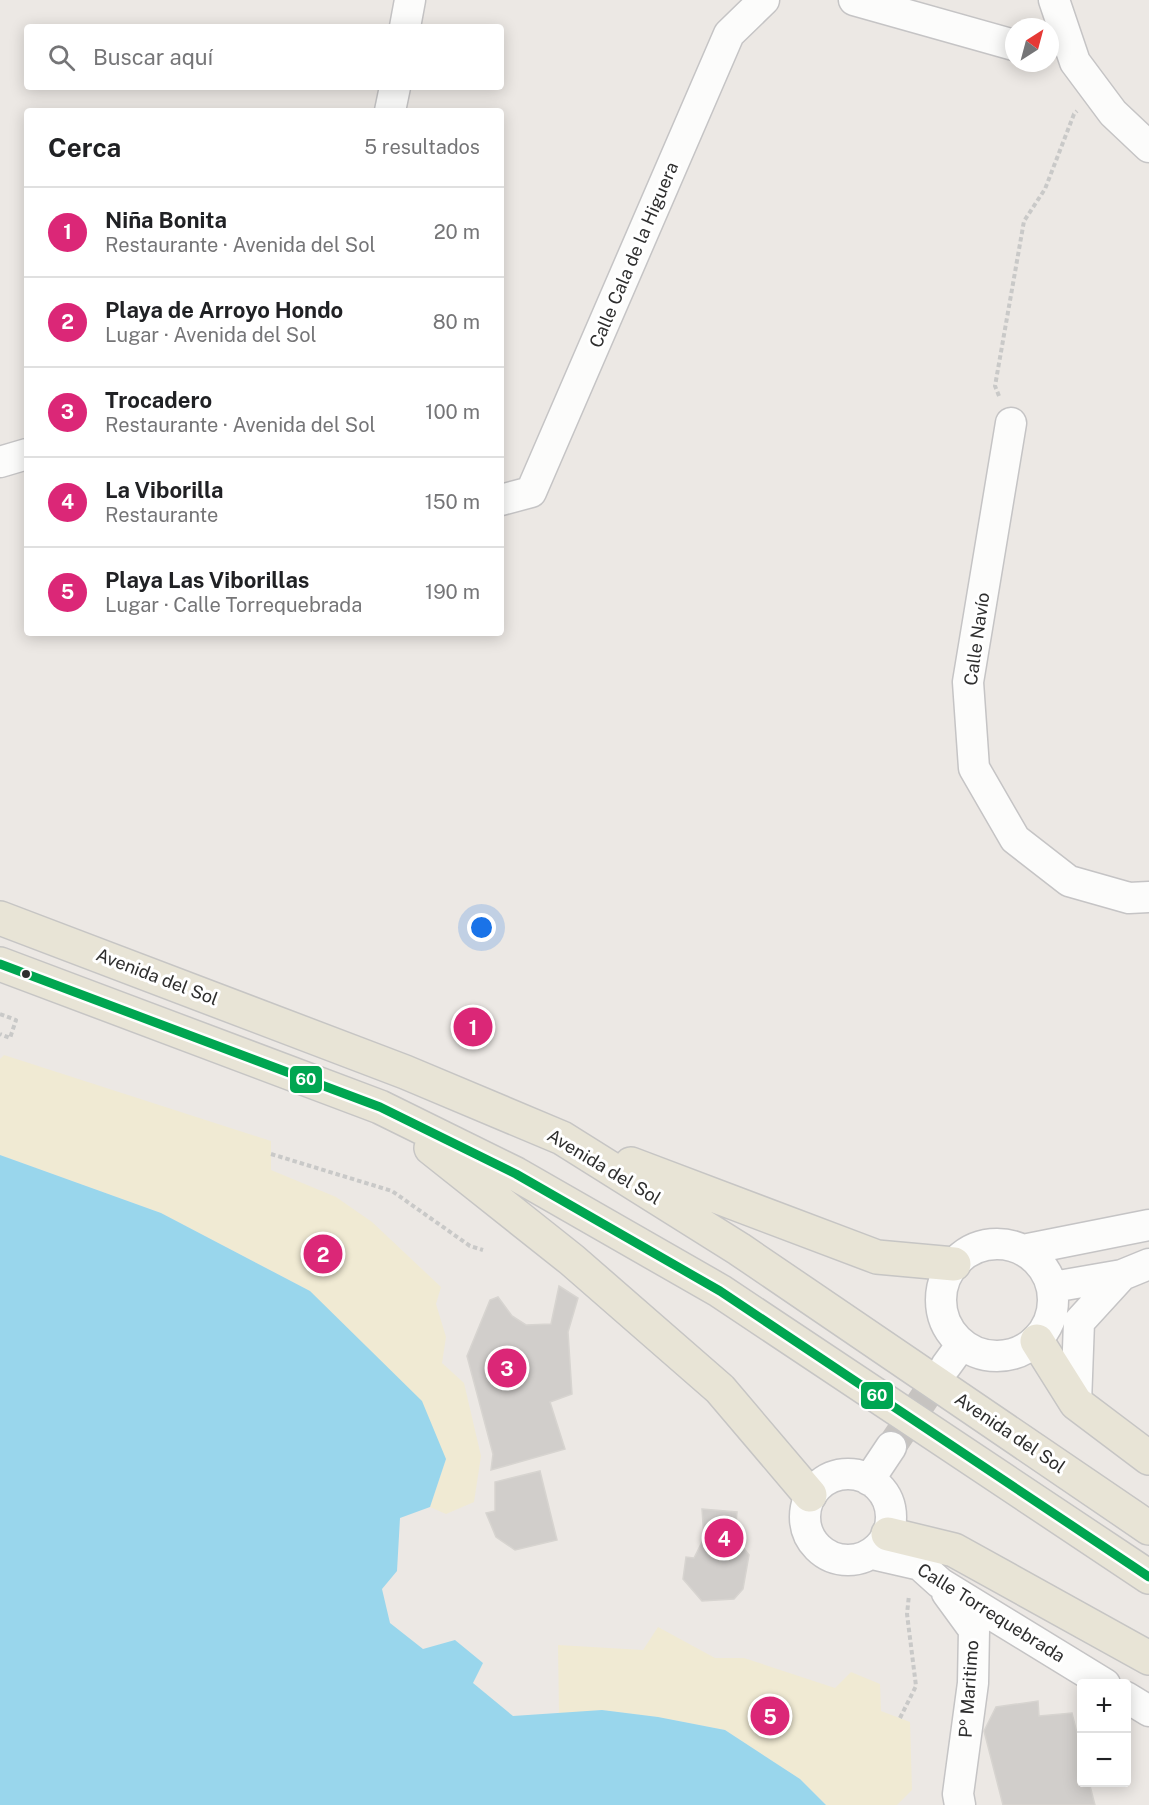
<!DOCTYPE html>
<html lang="es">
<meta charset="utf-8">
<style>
:root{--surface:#fff;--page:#f6f6f6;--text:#202124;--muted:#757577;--line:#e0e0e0;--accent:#db2777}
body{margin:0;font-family:"Public Sans",sans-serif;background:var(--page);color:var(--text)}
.controls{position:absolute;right:18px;bottom:18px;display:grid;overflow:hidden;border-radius:6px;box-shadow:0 3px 15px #0003}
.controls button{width:54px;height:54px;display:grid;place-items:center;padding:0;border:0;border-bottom:2px solid var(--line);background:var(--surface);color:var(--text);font:30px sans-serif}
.compass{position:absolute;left:1005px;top:18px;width:54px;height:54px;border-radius:50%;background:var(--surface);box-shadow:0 3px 15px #0003;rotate:36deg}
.you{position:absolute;left:482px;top:928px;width:21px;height:21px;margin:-15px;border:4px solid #fff;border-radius:50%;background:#1a73e8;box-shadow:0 0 0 9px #1a73e833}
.badge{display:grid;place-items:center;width:39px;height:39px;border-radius:50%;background:var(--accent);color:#fff;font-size:20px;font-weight:700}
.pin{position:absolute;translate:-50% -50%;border:3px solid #fff;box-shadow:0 2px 6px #0006}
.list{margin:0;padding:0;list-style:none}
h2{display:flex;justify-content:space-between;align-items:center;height:78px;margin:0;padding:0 24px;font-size:26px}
h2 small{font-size:20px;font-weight:400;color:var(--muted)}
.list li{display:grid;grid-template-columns:39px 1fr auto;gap:18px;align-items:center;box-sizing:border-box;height:90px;padding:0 24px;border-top:2px solid var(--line)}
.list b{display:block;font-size:22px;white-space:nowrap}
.list p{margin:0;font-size:20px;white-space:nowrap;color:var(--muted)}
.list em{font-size:20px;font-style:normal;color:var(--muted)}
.icon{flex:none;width:33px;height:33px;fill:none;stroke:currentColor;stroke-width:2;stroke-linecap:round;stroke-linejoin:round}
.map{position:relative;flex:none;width:1149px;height:1805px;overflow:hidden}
.search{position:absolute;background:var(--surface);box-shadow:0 3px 15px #0003;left:24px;top:24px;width:480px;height:66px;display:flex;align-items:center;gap:15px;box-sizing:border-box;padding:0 21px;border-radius:6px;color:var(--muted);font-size:22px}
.panel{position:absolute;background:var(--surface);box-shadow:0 3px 15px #0003;left:24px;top:108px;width:480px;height:528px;border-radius:6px}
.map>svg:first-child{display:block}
.sand{fill:#f0ead3}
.water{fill:#99d6ec}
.building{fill:#d1cecb;stroke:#d7d4d0;stroke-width:1.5}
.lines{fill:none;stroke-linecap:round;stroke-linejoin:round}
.minor-tunnel{stroke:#c6c3c0;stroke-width:30;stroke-dasharray:30 15;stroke-linecap:butt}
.minor-casing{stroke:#c5c4c5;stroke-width:33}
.major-casing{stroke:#c6c5c4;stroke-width:36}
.path{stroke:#c9c9c8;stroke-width:4;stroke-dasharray:4.5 3;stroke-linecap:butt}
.minor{stroke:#fcfcfb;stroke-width:30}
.major{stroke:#e8e4d6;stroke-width:33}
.bus-1-casing{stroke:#fff;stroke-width:14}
.bus-1{stroke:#00a651;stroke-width:9}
.bus-dot{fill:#2e2e2e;stroke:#fff;stroke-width:2}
.labels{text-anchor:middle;stroke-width:6;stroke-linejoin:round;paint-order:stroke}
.street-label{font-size:18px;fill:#2e2e2e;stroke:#fff}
.line-badge{stroke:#fff;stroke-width:2}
.badge-label{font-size:16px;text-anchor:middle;font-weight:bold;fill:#fff}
</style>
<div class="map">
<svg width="1149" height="1805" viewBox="0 0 1149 1805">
<rect width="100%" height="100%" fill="#ece8e4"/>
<path class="sand" d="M4 1055 271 1141V1170L336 1197 372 1222 441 1287 436 1304 446 1337 442 1363 464 1383 481 1456 474 1502 446 1514 430 1507 446 1459 310 1291 161 1213 0 1155V1059Z
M658 1627 715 1658H744L835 1688 851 1672 880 1684 881 1711 910 1722 912 1790 897 1805H826L800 1779 725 1730 658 1717 602 1710 559 1714 558 1645 643 1650Z"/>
<path class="water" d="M0 1155 161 1213 310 1291 422 1401 446 1459 430 1507 400 1518 397 1571 382 1589 390 1623 423 1649 455 1640 483 1663 473 1683 513 1716 602 1710 658 1717 725 1730 800 1779 826 1805H0Z"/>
<path class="building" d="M559 1286 578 1298 568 1332 572 1394 550 1402 565 1449 491 1470 493 1454 467 1356 490 1300 498 1297 512 1316 526 1325 551 1324Z
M540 1471 557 1540 515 1550 496 1537 486 1513 495 1511V1482Z
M702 1509 737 1512 735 1537 749 1555 743 1589 734 1599 702 1601 683 1579 686 1557 694 1558 704 1538Z
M1038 1701 1039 1716 1072 1713 1082 1753V1782H1089L1095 1805H1003L984 1731 996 1707Z"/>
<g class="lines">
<path class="minor-tunnel" d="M891 1447 946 1366"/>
<defs>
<path id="minor" d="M854 0 1014 45
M1054 0 1075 62 1113 113 1149 147
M405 27 410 0
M390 111 395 87
M1011 423 968 682 974 768 1015 839 1069 881 1129 898 1149 897
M0 462 27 454
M501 500 531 492 729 34 764 0
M941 1300a56 56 0 1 1 112 0a56 56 0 1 1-112 0Z
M1023 1250 1149 1225
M1053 1287 1122 1275 1149 1264
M946 1366 962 1344
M1076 1403 1079 1322 1122 1275
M805 1517a43 43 0 1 1 86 0a43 43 0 1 1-86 0Z
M869 1480 891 1447
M872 1554 920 1565 940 1583 1105 1684
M947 1593 974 1630 973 1683 958 1794 960 1805
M1126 1697 1149 1711"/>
<path id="major" d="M0 918 405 1072 562 1138 739 1249 1149 1528
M0 964 380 1107 516 1174 720 1291 1149 1577
M431 1148 572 1260 720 1389 810 1495
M631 1164 877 1257 954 1264
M1037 1341 1076 1403 1149 1458
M888 1534 954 1550 1149 1658"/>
</defs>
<use href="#minor" class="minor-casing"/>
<use href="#major" class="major-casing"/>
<path class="path" d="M999 396 995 386 1024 221 1045 189 1074 114 1077 111
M0 1014 16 1020 10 1038 0 1034
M271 1154 392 1191 470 1246 483 1250
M900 1718 916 1686 907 1614 909 1595"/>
<use href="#minor" class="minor"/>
<use href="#major" class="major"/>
<defs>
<path id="bus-1" d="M0 964 380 1107 516 1174 720 1291 1149 1577"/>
</defs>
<use href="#bus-1" class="bus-1-casing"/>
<use href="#bus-1" class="bus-1"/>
</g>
<circle class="bus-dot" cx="26" cy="974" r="5"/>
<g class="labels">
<g class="street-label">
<text transform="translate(634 255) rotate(-67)" y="6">Calle Cala de la Higuera</text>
<text transform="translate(977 639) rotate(-82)" y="6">Calle Navío</text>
<text transform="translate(157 977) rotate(21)" y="6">Avenida del Sol</text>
<text transform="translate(604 1167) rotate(31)" y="6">Avenida del Sol</text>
<text transform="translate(1010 1433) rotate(34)" y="6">Avenida del Sol</text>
<text transform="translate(991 1613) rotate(32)" y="6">Calle Torrequebrada</text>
<text transform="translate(969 1689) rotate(-86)" y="6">Pº Maritimo</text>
</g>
</g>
<g class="line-badge">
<rect x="289" y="1065" width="34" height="29" rx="6" fill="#00a651"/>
<rect x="860" y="1381" width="34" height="29" rx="6" fill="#00a651"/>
</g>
<g class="badge-label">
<text x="306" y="1085">60</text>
<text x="877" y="1401">60</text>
</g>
</svg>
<div class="controls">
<button>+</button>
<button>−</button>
</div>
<svg class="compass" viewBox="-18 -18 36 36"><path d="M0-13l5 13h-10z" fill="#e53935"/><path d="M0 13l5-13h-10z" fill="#757577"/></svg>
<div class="you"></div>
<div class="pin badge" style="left:473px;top:1027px">1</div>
<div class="pin badge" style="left:323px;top:1254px">2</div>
<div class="pin badge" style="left:507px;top:1368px">3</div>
<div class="pin badge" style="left:724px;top:1538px">4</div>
<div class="pin badge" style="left:770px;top:1716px">5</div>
<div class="search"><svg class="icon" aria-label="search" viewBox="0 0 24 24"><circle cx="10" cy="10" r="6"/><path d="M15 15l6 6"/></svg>Buscar aquí</div>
<section class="panel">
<h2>Cerca<small>5 resultados</small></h2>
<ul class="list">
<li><span class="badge">1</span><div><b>Niña Bonita</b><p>Restaurante · Avenida del Sol</p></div><em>20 m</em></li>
<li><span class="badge">2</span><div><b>Playa de Arroyo Hondo</b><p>Lugar · Avenida del Sol</p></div><em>80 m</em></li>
<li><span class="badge">3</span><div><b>Trocadero</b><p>Restaurante · Avenida del Sol</p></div><em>100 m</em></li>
<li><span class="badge">4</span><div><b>La Viborilla</b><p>Restaurante</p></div><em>150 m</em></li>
<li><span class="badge">5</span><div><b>Playa Las Viborillas</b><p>Lugar · Calle Torrequebrada</p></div><em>190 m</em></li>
</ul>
</section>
</div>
